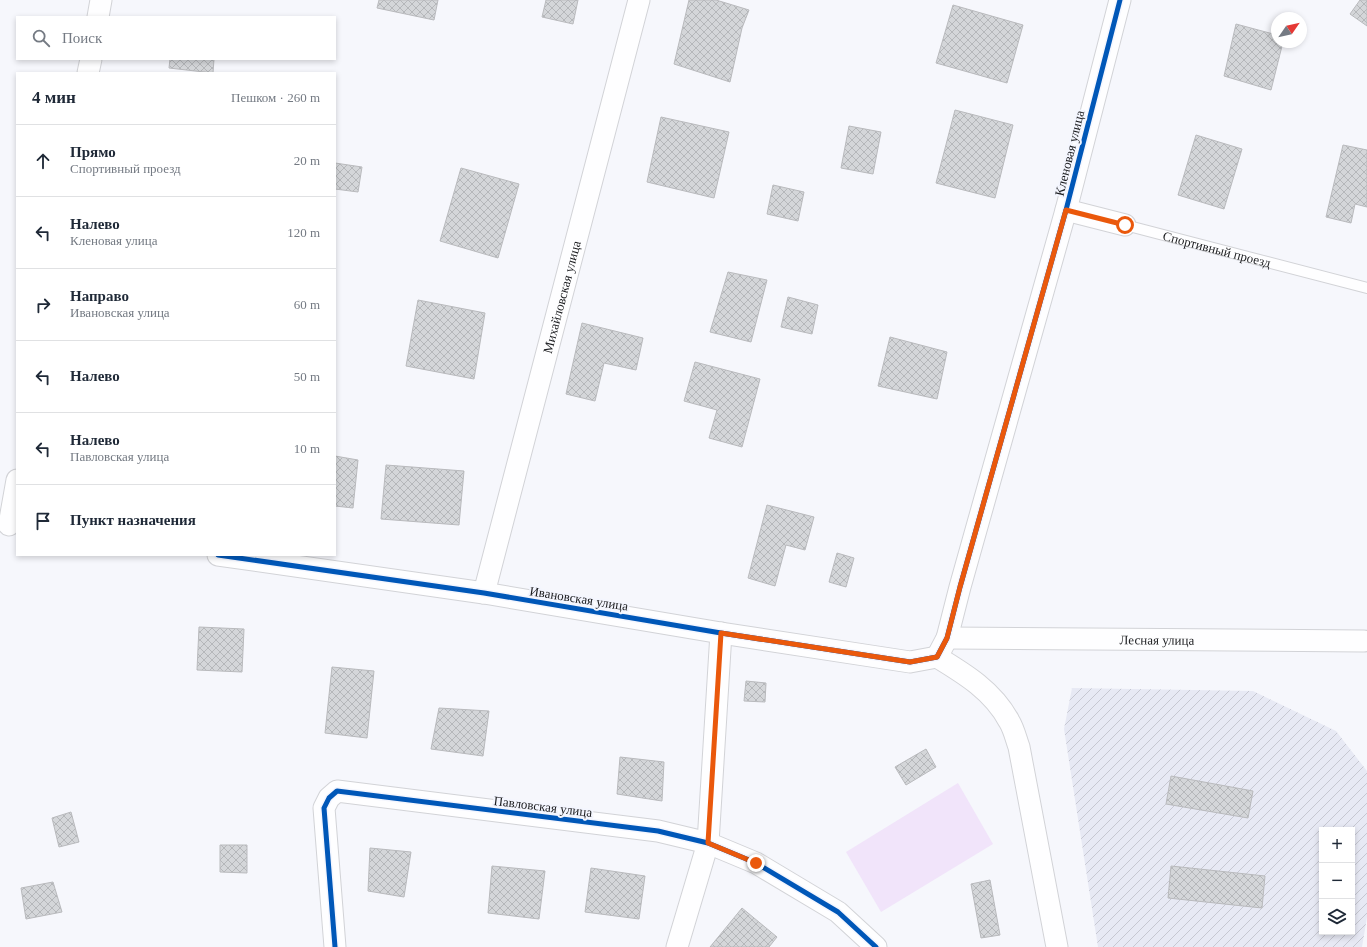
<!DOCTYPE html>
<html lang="ru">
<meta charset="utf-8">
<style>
:root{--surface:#fff;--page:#f6f6f7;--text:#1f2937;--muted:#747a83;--line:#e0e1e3}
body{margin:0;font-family:Georgia,serif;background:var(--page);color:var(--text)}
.controls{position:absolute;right:12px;bottom:12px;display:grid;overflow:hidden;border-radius:0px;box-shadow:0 2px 6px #0003}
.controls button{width:36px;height:36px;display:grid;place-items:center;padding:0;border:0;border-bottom:1px solid var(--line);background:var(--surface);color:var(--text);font:20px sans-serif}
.compass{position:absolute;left:1271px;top:12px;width:36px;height:36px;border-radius:50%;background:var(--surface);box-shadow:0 2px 6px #0003;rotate:56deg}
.stop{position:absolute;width:12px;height:12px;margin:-9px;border:3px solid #ea580c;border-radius:50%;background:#fff}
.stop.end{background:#ea580c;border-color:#fff;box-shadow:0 1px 4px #0008}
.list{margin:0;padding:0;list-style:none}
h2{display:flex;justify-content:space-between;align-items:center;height:52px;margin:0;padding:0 16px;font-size:17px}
h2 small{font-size:13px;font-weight:400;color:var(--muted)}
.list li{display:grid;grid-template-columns:26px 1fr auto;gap:12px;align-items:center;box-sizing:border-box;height:72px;padding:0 16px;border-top:1px solid var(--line)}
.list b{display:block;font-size:15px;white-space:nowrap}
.list p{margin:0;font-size:13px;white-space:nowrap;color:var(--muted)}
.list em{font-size:13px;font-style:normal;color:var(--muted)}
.icon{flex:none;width:22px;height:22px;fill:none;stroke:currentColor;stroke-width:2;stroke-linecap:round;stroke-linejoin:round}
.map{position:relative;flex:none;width:1367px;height:947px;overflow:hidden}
.search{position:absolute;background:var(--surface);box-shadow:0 2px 6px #0003;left:16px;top:16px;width:320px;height:44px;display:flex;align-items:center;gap:10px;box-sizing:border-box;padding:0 14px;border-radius:0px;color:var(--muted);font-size:15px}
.panel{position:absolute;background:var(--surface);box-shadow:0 2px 6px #0003;left:16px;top:72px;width:320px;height:484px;border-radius:0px}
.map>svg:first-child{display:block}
.industrial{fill:url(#industrial-furrows);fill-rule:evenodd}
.pitch{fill:#f1e4fa}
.building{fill:url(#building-cross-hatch);stroke:#b9babd}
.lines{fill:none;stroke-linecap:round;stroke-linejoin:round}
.service-casing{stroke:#d2d3d7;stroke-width:12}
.minor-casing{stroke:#d2d3d7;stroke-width:23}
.service{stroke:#fefeff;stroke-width:10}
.minor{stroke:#fefeff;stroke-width:21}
.cycleway-casing{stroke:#f4f6fe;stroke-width:8}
.cycleway{stroke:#0057b8;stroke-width:5}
.route{stroke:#ea580c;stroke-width:5}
.labels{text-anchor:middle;stroke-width:4;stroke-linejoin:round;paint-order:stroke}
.street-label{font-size:13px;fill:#1b1c1f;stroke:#f4f6fe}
</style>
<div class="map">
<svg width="1367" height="947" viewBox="0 0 1367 947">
<defs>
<pattern id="industrial-furrows" width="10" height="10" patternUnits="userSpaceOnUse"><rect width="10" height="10" fill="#e7e9f4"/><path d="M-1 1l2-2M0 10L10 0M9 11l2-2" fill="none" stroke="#c6c7d1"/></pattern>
<pattern id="building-cross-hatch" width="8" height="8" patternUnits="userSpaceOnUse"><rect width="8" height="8" fill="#d4d6d9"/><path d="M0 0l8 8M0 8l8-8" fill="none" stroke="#b5b7ba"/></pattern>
</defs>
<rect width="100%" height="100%" fill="#f6f7fc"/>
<path class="industrial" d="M1072 688 1253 691 1336 731 1367 771V917L1362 947H1098L1064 729ZM1322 830H1352V932H1322Z"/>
<path class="pitch" d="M958 783 993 844 881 912 846 852Z"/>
<path class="building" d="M379 0H438L434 20 377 8Z
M546 0H578L573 24 542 17Z
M689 0H716L749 10 742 28 730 82 674 64Z
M1360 0H1367V26L1350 14Z
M953 5 1023 25 1007 83 936 63Z
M1236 24 1277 35V42H1283L1271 90 1224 76Z
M170 59H214L213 73 169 68Z
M955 110 1013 125 995 198 936 183Z
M661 117 729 132 714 198 647 182Z
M849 126 881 132 873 174 841 168Z
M1196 135 1242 149 1224 209 1178 195Z
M1343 145 1367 150V207L1355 204 1351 223 1326 217Z
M335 163 362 167 358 192 335 189Z
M461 168 519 184 498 258 440 241Z
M773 185 804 192 798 221 767 214Z
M728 272 767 280 751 342 710 332Z
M788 297 818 305 812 334 781 327Z
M418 300 485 313 474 379 406 366Z
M582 323 643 338 636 370 604 363 595 401 566 394Z
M890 337 947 352 937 399 878 386Z
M695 362 760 379 742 447 709 438 717 410 684 401Z
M335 456 358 460 353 508 335 506Z
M386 465 464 471 459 525 381 519Z
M767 505 814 517 805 550 786 545 775 586 748 578Z
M837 553 854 558 846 587 829 582Z
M199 627 244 629 242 672 197 670Z
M332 667 374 671 367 738 325 733Z
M746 681 766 683 765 702 744 701Z
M439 708 489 711 483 756 431 749Z
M926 749 936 767 906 785 895 767Z
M620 757 664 762 662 801 617 794Z
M1171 776 1253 791 1248 818 1166 804Z
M71 812 79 842 59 847 52 818Z
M220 845H247V873L220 872Z
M370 848 411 852 404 897 368 891Z
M492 866 545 871 539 919 488 913Z
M1171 866 1265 876 1262 908 1168 898Z
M591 868 645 876 639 919 585 912Z
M990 880 1000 935 981 938 971 884Z
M53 882 62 912 26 919 21 888Z
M742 908 777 937 769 947H710Z"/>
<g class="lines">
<defs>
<g id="service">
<path id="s1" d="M1125 225 1367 288"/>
</g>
<g id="minor">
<path d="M98 17 101 0"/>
<path d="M88 73 91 59"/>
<path d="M1066 210 1125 225"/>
<path d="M9 525 17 480"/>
<path d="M218 555 484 593 721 633 910 662 937 657"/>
<path id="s2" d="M484 593 639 0"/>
<path id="s3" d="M947 638 1364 641"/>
<path d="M937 657 947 638 960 587 1066 210 1120 0"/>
<path d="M937 657C965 674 993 691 1009 721 1014 729 1016 739 1019 747L1057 947"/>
<path d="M335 947 324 808 329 798 337 791 658 831 708 843 756 863 838 912 876 947"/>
<path d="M677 947 708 843 721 633"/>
</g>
</defs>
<use href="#service" class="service-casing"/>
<use href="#minor" class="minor-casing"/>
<use href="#service" class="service"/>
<use href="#minor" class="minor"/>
<defs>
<path id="cycleway" d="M218 555 484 593 721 633 910 662 937 657 947 638 960 587 1066 210 1120 0
M335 947 324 808 329 798 337 791 658 831 708 843 756 863 838 912 876 947"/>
</defs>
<use href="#cycleway" class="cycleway-casing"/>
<use href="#cycleway" class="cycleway"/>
</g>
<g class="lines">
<path class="route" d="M756 863 708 843 721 633 910 662 937 657 947 638 960 587 1066 210 1125 225"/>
</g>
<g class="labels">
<g class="street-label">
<text transform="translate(1069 153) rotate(-76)" y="5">Кленовая улица</text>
<text dy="5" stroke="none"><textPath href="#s1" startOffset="95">Спортивный проезд</textPath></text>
<text dy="5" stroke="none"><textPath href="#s2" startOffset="306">Михайловская улица</textPath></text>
<text transform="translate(579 598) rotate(9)" y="5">Ивановская улица</text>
<text dy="5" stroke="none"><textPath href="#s3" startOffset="210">Лесная улица</textPath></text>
<text transform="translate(543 806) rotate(7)" y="5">Павловская улица</text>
</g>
</g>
</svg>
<div class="controls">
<button>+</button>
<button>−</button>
<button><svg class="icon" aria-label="layers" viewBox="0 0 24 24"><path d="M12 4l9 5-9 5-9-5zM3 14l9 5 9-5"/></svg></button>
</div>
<svg class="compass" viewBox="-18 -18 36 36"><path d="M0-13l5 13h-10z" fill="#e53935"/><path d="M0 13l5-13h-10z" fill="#747a83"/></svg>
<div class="stop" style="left:1125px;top:225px"></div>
<div class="stop end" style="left:756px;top:863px"></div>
<div class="search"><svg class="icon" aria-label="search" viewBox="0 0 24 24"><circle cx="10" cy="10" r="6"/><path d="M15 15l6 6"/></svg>Поиск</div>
<section class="panel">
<h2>4 мин<small>Пешком · 260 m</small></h2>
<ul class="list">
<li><svg class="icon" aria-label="ahead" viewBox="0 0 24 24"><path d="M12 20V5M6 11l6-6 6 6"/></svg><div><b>Прямо</b><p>Спортивный проезд</p></div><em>20 m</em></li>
<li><svg class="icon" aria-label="left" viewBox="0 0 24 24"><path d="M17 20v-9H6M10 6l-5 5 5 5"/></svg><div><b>Налево</b><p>Кленовая улица</p></div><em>120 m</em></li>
<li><svg class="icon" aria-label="right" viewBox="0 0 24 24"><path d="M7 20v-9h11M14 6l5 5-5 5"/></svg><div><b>Направо</b><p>Ивановская улица</p></div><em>60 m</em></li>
<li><svg class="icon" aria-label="left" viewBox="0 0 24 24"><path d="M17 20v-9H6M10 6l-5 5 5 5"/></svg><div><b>Налево</b></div><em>50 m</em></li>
<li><svg class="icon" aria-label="left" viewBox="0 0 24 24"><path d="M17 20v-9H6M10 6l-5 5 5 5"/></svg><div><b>Налево</b><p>Павловская улица</p></div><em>10 m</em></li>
<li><svg class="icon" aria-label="arrive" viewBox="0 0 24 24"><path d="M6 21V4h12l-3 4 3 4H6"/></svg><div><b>Пункт назначения</b></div></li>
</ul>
</section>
</div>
